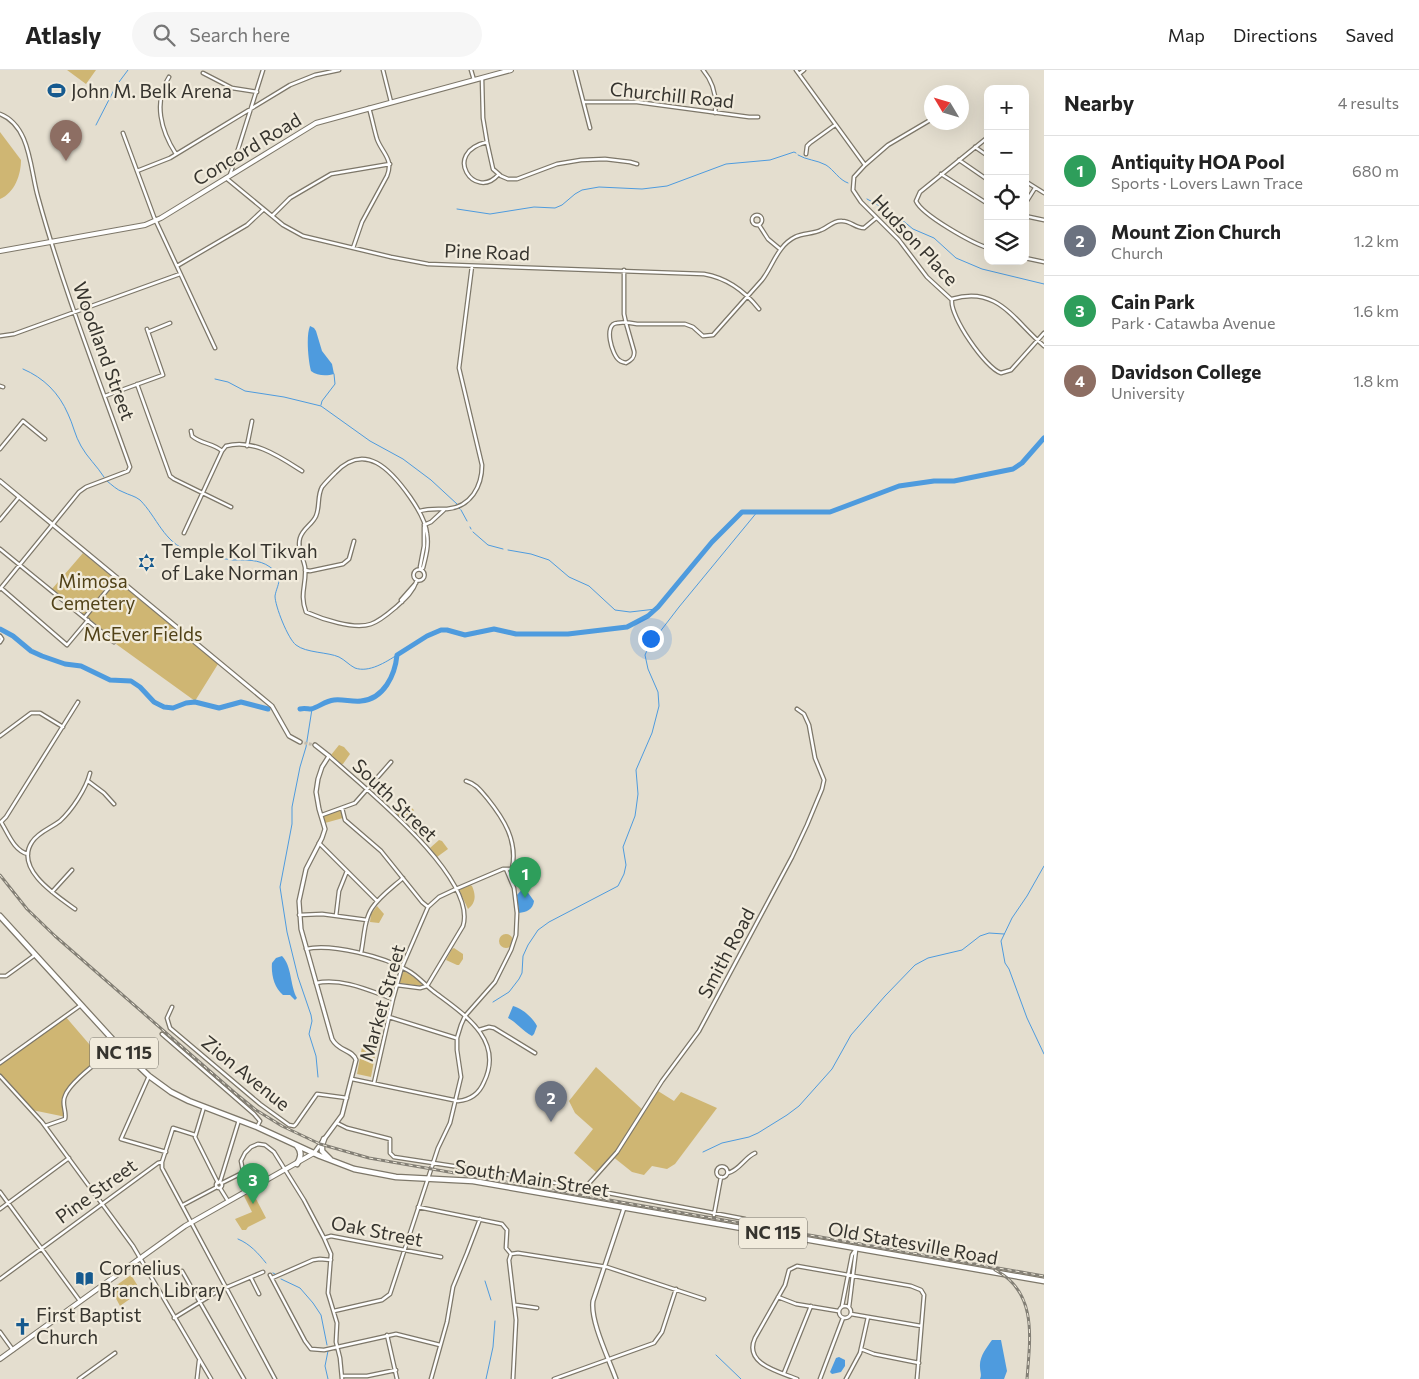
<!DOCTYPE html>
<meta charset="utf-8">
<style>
:root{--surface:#fff;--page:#f6f6f6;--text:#222;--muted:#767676;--line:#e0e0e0;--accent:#165a8f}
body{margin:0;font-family:Commissioner,sans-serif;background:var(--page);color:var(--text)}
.controls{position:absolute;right:15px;top:15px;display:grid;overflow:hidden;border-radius:10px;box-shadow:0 5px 20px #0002}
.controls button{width:45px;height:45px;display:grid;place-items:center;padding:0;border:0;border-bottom:1px solid var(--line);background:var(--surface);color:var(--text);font:25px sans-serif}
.compass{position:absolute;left:924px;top:15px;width:45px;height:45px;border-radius:50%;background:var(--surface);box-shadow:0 5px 20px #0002;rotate:308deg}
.you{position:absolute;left:650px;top:568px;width:18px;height:18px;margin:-12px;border:4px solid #fff;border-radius:50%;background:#1a73e8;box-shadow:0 0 0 8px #1a73e833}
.badge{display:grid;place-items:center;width:32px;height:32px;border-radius:50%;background:var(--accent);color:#fff;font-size:16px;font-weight:700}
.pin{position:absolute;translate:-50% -41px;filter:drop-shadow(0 1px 2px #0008)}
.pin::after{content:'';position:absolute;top:26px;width:18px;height:15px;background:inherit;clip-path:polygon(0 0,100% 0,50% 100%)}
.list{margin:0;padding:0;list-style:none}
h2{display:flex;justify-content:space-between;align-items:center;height:65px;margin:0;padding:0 20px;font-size:21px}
h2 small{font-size:16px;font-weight:400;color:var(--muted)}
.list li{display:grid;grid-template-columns:32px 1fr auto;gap:15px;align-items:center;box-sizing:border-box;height:70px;padding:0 20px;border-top:1px solid var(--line)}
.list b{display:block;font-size:19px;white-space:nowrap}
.list p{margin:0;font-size:16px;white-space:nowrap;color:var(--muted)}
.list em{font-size:16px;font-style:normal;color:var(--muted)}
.icon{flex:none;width:28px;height:28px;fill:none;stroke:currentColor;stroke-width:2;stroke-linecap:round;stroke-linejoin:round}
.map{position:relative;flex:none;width:1044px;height:1309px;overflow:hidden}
header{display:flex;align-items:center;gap:30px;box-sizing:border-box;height:70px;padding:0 25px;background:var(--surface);border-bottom:1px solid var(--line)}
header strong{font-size:24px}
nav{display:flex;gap:28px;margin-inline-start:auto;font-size:18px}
.search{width:350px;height:45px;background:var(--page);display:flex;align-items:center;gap:12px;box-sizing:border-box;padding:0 18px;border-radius:28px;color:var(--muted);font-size:19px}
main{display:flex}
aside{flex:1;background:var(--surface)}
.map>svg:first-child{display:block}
.green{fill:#cfb673}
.water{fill:#4e9bde}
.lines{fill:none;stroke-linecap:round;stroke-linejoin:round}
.stream{stroke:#4e9bde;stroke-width:1}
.river{stroke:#4e9bde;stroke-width:5}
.tertiary-tunnel{stroke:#c1bcaf;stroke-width:3;stroke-dasharray:3 1.5;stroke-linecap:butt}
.minor-casing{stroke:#7d7769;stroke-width:5}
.tertiary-casing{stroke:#7d7769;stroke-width:5.5}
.secondary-casing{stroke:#7d7769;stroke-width:6}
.primary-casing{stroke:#7d7769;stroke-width:7}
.minor{stroke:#fff;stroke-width:2.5}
.tertiary{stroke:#fff;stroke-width:3}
.secondary{stroke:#fff;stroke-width:4}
.primary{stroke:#fff;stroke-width:4.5}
.rail-casing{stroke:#837f75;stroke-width:3}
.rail{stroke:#f1ebdc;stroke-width:1;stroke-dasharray:4;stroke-linecap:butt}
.labels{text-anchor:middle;stroke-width:4.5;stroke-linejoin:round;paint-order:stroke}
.shield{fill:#f1ebdc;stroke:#6e6b62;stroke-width:1}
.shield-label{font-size:18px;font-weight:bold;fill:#36342e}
.poi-label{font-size:19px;fill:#36342e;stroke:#f1ebdc;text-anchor:start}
.street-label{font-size:19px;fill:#36342e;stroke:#f1ebdc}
.park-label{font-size:19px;fill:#514218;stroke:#f1ebdc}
</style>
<header>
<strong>Atlasly</strong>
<div class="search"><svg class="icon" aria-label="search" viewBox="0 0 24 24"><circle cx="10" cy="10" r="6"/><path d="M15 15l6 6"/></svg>Search here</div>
<nav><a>Map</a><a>Directions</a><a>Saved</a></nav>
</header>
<main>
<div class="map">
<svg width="1044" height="1309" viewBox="0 0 1044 1309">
<rect width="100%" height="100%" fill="#e4decf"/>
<path class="green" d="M67 0H96L86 14Z
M0 62 21 90C21 104 15 123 0 129Z
M83 483 218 594 195 631 116 574 117 571 52 519Z
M339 675 344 677 350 684 343 694H341L331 685Z
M404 733H406L414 740 405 751 396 743Z
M338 740 341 741 343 748 325 753 323 746Z
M439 770 442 771 448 779 437 787 430 778Z
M470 815 472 816C476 825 476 833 468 839L459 820Z
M377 836 384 844 379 853 370 852 371 844Z
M499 871a7 7 0 1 1 14 0a7 7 0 1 1-14 0Z
M454 878 463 884V889L459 895H457L446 890 452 879Z
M404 901 421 912 422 916 400 913 401 906Z
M65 946 102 989C91 998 64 1016 64 1031 63 1036 65 1042 66 1047L32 1040 0 1005V993Z
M362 977 376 980 371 1007 357 1004Z
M596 997 645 1042 658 1021 674 1031 681 1022 717 1038 675 1094 667 1099 652 1096 644 1105 632 1102 612 1086 597 1103 574 1083 593 1059 575 1043 569 1031Z
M250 1123H253L266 1148 248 1157 246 1160H242L235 1149 252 1142 244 1126Z
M131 1205 141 1221 120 1236 111 1219Z"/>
<path class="water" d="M310 256 314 258 316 261 322 281 332 294 334 304C327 306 317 306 311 301 308 290 306 265 310 256Z
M524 817 534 831C533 840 526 842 519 843L517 825Z
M282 886C292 896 290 916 297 928L295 930 290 925H283C274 918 271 904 272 893L276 888Z
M513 936C522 938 533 948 537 956L534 964 532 966C523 961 516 952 508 948Z
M992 1270H1001L1007 1301 1004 1309H980C982 1304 980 1302 980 1297 979 1287 987 1277 992 1270Z
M839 1287 845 1290V1296L841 1302 832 1304 830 1302 836 1288Z"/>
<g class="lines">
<path class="stream" d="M96 55 116 16 128 0
M798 85C806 90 817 90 826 95 834 100 839 110 848 113
M867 129 896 145 913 159 934 168 956 188 982 199 1044 214
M457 139 490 144 534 137 555 138 562 135 575 124 582 120 599 117 642 119 667 116 726 94 770 90 794 82 796 83
M23 299C44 308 59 323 68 344 73 354 75 366 81 376 87 387 97 396 104 407
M215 309 228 312 245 321 284 327 321 336 370 371 403 389 431 410 457 434
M321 335 322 331 335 314 334 304
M107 411C112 415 117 420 123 422 129 425 135 426 140 430 157 447 164 473 189 481 202 486 219 488 233 490 245 490 259 489 270 497 285 508 277 514 275 526 275 536 288 569 296 575 306 583 328 582 339 587 345 590 349 595 355 598 369 603 386 592 397 585
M459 438 460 439
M461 440 467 451
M470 457 471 459
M473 462 488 475 503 479
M508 480 531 484 549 490 569 507 589 516 615 540 630 542 656 539
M312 639 306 677 300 697 292 737V754L280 817 287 862 298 907 311 945 312 951 309 964 316 986 318 1007
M1044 796 1027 826 1012 848 1001 871 1005 893 1009 899 1027 948 1044 984
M493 932 509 922 519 909 522 903 523 886 528 875 538 860 549 852 618 816 624 804 626 795 623 777 635 746 636 739 638 724 636 700 652 663 659 636 658 622 648 599 645 585 649 576 679 537 758 441
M703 1082 722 1073 749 1067 758 1063 787 1045 799 1036 832 999 851 965 885 926 915 895 928 888 962 880 980 866 989 863 1004 864
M238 1169C250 1174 258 1183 266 1193
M273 1203 275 1204
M281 1209 300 1218 313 1233 321 1245 327 1275
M485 1211 491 1230
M716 1285 741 1309
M328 1309 325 1296 328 1281
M486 1309 493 1277 495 1251"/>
<path class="river" d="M0 559 13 566 31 581 42 586 65 594 81 596 110 610 131 611 140 617 154 632 164 637 173 638 186 633 195 632 219 638 241 632 268 639
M300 639C304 638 308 639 311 639 319 637 325 631 334 630 343 629 352 632 361 631 384 629 395 605 397 585L427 566 441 560H447L465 565 494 559 516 564H568L627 557 648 546 658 537 712 472 742 442H830L899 416 934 411H954L1013 399 1022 393 1044 368"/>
<path class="tertiary-tunnel" d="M300 672 315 675"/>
<defs>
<path id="minor" d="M383 0 391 32
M471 0 474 10
M575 0 590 58
M703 0C714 13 717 27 715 43
M796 0 865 95
M203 3 232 18 257 22
M799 4 804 0
M169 7C153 32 161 61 176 84
M482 8 483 48 487 72 493 99 501 106 508 109H517L557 94 581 90 605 89 630 92 637 94
M584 32H637L749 47H758
M0 44C31 56 30 100 38 127 63 218 98 307 130 397L128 401 86 417 79 422 0 519
M932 49 888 75 865 95 854 107 853 120 861 132 899 170 927 207 952 230C949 245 986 299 1001 303L1011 300 1044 263
M123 63 154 147 215 278
M988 67 920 122 916 131C922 145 972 173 988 178
M487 72C441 83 475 131 498 105
M975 77 988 86
M806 84 807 76 810 73 835 55
M959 90 988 110
M137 101 170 88 290 15 315 5 339 0
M941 104 988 134
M230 105 263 0
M226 108 283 155 303 166 391 187 428 194 704 204C727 208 744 220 759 239
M1025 111 1044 123
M1025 134 1035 118
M752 150a5 5 0 1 1 10 0a5 5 0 1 1-10 0Z
M272 146 290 128 331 104 390 94
M1025 146 1044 150
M759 155 768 169 780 179
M353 178 362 152 387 106C394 89 382 83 377 69 374 59 372 48 369 38
M1025 188 1044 192
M177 196 247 155 263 140
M624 200V244L626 253 634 281C635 287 632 290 626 293 623 292 621 292 619 290 612 285 603 254 617 253 623 252 631 253 637 254 653 254 669 254 685 254L693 257 703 266 713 265 762 210C773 196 777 176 795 167 803 163 813 164 821 160 829 157 833 150 842 151 851 151 855 158 864 158L876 148
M952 229C998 215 1014 251 1044 276
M148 262 170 253
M0 266 14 264 180 204
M137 314 170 406 174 409 231 437
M0 316 3 317
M105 326 163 305 147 259
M191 361 192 366C201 374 213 373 222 381
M247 376 252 351
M0 379 23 351 45 369
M420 441C429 438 438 439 447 439 471 437 482 416 482 395L459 298 472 196
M0 450 19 427
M424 455 431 452 444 440
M184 463 222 381 226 376C253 368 280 387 302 401
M0 479 114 572
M421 499 420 497 424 476V457
M413.5 505a5.5 5.5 0 1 1 11 0a5.5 5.5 0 1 1-11 0Z
M305 500 310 501 343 494 349 489 354 471
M417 510C413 522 406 528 396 537 389 543 380 551 371 554 354 560 322 549 306 542 299 523 307 514 305 497 303 487 297 478 300 468 303 458 312 455 316 446 320 437 317 426 322 417 326 412 331 407 335 403 365 371 391 400 410 427 417 437 426 451 427 464 429 475 426 486 423 498L421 499
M1 518 67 575 88 550
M402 532 401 530 416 513
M85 547 117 508
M0 566 2 569 0 572
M0 666 31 643H40L63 657
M329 686C362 716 478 807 463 856L427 916 420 918 397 915
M88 711 104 723 114 734
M342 738 345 750 381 781 422 832 428 837
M322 745 355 733 391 692
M1 752 6 747 78 632
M1 752C8 763 14 781 28 784
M319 773 377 831
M52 822 72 800
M75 839C57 826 14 799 32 772 38 762 51 758 60 751 72 740 86 719 90 703
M299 845 322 844 367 850
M336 846 339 821 347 801
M306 879C332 873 384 887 407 900 417 905 424 914 433 921 462 943 505 969 484 1012 479 1024 470 1030 458 1031L352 1009
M361 883C364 869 364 850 372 838 380 826 393 817 403 808
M0 906H6L35 885
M316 913C343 908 368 920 393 929
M172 937 167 948 170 958 260 1034 289 1055 294 1056 296 1054 317 1024 347 1028
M389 947 456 968
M479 960 489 957 494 958 535 983
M162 964 254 1044 260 1051 257 1057
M0 993 81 935
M0 1006 42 1052 133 1176 211 1309
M149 1006 121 1069 166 1082
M374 1013 393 929 402 897 428 837 439 827 456 819 503 799H512C518 771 504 749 487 728 480 720 476 714 466 711
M204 1037 195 1067 218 1113
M337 1053 347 1058 390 1069V1083L394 1087 524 1107 745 1149
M45 1056 65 1049C67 1041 61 1034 65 1026 70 1011 105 987 117 976
M162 1092V1098L275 1309
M716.5 1102a5.5 5.5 0 1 1 11 0a5.5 5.5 0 1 1-11 0Z
M728 1103C740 1100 744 1088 755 1083
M216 1115a3 3 0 1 1 6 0a3 3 0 1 1-6 0Z
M220 1112 239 1050
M222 1113 244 1102
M220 1118 228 1131
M252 1118 243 1101 241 1091 245 1083 251 1077 258 1074 265 1075 274 1082 304 1130 324 1168 331 1166 441 1187
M584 1119 617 1082 662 1011 699 961 792 787 807 755 822 719 824 710 815 688 809 655 804 644 797 639
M0 1122 80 1231
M183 1135 217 1117
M418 1137 502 1154 507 1160 506 1178 511 1184 518 1183 607 1197 704 1229
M0 1139 69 1088
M714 1145 721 1107
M324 1168 331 1184 328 1223 337 1253 336 1272 340 1288 342 1309
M511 1184 509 1190 516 1250 513 1309
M182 1201 244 1309
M270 1205 305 1271 311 1279 324 1280 396 1264 440 1275
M251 1208 259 1224
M272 1208 313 1190 320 1189 331 1190
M0 1209 158 1093 162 1092 173 1058 195 1065
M778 1227 796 1234 838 1241
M516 1235 537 1238
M839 1242a6 6 0 1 1 12 0a6 6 0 1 1-12 0Z
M842 1236 852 1185 856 1179
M849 1237 856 1180
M334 1241 382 1230 390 1224 438 1078 450 1053 461 1007 457 980V968L461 955 465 946 495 912 511 880 516 865 517 843 514 818 506 799
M851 1244 921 1256
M174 1248 218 1221 263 1202
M0 1262 13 1280
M387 1265 397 1309
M861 1279 874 1284 919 1293
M784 1303 811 1236
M342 1306H367L396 1300
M79 1309 115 1283
M197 1309 199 1291
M431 1309 447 1252 453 1217 467 1183 480 1149
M554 1309 654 1273 662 1262 676 1219
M797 1309C780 1302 743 1294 755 1268L785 1215 789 1200 797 1196 911 1216 921 1220 924 1225 917 1309
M820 1309 843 1248
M846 1309 860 1283 868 1247"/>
<path id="tertiary" d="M0 411 272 636 289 666 300 672
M314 1083 342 1045 356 990C352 979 339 982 332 969L301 859 299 831 306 799 322 768 325 759 319 739 316 722 318 709 322 697 329 686 315 675
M616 1309C609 1289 590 1251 593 1231L624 1138"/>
<path id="secondary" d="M0 181 145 155 161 148 316 53 511 0
M0 1289 185 1156 314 1083"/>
<path id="primary" d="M0 846 125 983 149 1006 171 1022 189 1031 257 1057 320 1086 354 1099 396 1107 473 1111 1044 1211
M324 1069 322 1075V1081L330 1089
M297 1076C302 1082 301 1087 297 1094"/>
</defs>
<use href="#minor" class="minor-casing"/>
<use href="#tertiary" class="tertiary-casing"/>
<use href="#secondary" class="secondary-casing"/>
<use href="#primary" class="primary-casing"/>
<use href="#minor" class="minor"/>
<use href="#tertiary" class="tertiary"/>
<use href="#secondary" class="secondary"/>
<use href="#primary" class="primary"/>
<defs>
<path id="rail" d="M0 805 27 839 55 866 235 1023 256 1040 282 1056 320 1074 369 1088 1044 1206
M995 1200C1038 1222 1030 1269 1027 1309"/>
</defs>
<use href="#rail" class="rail-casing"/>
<use href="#rail" class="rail"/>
</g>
<defs>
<symbol id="stadium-bare" viewBox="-9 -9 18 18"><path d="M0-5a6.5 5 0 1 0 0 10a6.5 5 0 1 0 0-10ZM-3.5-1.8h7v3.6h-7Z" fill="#165a8f" stroke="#f1ebdc" stroke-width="2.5" paint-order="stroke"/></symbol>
<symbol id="synagogue-bare" viewBox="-9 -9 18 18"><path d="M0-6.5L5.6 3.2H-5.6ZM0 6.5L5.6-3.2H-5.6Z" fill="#165a8f" stroke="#f1ebdc" stroke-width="2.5" paint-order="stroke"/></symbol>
<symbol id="library-bare" viewBox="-9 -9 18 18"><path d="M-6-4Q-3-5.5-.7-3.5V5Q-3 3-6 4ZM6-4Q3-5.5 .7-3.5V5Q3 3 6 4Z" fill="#165a8f" stroke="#f1ebdc" stroke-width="2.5" paint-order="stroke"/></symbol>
<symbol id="church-bare" viewBox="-9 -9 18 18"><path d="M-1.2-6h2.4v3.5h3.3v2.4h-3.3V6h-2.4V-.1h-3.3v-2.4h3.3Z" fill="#165a8f" stroke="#f1ebdc" stroke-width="2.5" paint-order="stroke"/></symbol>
</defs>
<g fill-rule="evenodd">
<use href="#stadium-bare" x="44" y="8" width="25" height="25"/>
<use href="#synagogue-bare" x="134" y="480" width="25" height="25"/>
<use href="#library-bare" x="72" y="1196" width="25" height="25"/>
<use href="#church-bare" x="10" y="1244" width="25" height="25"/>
</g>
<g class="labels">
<g class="shield">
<rect x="90" y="967.5" width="68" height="31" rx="4"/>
<rect x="739" y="1147.5" width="68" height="31" rx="4"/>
</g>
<g class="shield-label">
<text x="124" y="989">NC 115</text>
<text x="773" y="1169">NC 115</text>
</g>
<g class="poi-label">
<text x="71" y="28">John M. Belk Arena</text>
<text x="161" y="488">Temple Kol Tikvah<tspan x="161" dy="22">of Lake Norman</tspan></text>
<text x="99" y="1205">Cornelius<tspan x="99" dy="22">Branch Library</tspan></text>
<text x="36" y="1252">First Baptist<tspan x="36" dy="22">Church</tspan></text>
</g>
<g class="street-label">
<text transform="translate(672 25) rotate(6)" y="7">Churchill Road</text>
<text transform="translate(247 79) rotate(-31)" y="7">Concord Road</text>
<text transform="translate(915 170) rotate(47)" y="7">Hudson Place</text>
<text transform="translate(487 182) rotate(2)" y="7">Pine Road</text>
<text transform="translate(104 281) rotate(70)" y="7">Woodland Street</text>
<text transform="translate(395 730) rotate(44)" y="7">South Street</text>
<text transform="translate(726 883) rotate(-62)" y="7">Smith Road</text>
<text transform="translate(382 933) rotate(-74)" y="7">Market Street</text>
<text transform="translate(246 1003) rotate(39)" y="7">Zion Avenue</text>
<text transform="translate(532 1108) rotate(9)" y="7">South Main Street</text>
<text transform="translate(96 1121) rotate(-36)" y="7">Pine Street</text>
<text transform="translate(377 1161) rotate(11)" y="7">Oak Street</text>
<text transform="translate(913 1173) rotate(10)" y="7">Old Statesville Road</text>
</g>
<g class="park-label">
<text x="93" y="518">Mimosa<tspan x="93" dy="22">Cemetery</tspan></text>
<text x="143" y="571">McEver Fields</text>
</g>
</g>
</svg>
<div class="controls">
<button>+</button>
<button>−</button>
<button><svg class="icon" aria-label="locate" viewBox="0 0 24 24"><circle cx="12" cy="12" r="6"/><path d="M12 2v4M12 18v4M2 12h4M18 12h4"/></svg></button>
<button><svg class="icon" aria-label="layers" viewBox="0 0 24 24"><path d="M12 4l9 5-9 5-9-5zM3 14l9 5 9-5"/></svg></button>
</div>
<svg class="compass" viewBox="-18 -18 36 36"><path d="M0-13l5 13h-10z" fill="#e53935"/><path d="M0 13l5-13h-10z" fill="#767676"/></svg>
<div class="you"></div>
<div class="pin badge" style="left:525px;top:828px;background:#2e9e5b">1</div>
<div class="pin badge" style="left:551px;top:1052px;background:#6b7280">2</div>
<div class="pin badge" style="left:253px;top:1134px;background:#2e9e5b">3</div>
<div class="pin badge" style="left:66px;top:91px;background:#8d6e63">4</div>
</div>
<aside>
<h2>Nearby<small>4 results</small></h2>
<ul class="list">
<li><span class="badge" style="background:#2e9e5b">1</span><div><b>Antiquity HOA Pool</b><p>Sports · Lovers Lawn Trace</p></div><em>680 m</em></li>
<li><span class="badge" style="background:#6b7280">2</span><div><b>Mount Zion Church</b><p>Church</p></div><em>1.2 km</em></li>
<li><span class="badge" style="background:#2e9e5b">3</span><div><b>Cain Park</b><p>Park · Catawba Avenue</p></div><em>1.6 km</em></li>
<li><span class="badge" style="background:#8d6e63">4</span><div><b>Davidson College</b><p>University</p></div><em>1.8 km</em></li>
</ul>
</aside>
</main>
